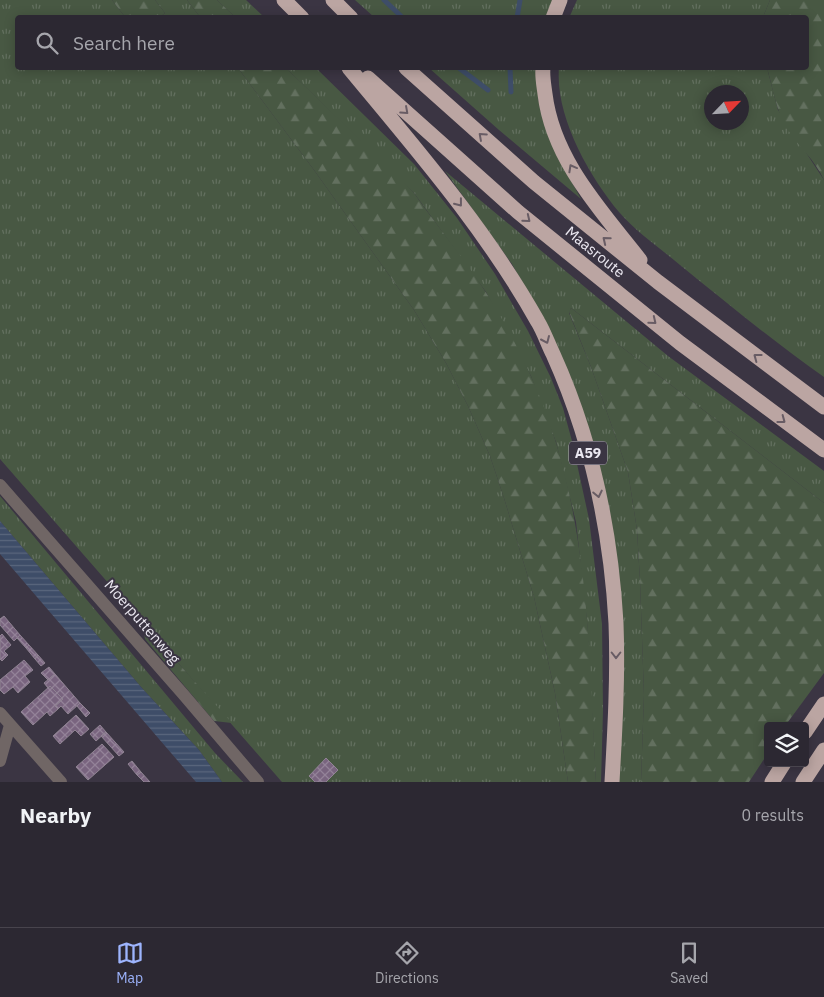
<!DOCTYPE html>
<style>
:root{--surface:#2c2832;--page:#34303a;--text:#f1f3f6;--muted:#a6a6ac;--line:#48444d;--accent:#9db4fd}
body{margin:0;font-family:"IBM Plex Sans",sans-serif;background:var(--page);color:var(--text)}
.controls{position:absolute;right:15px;bottom:15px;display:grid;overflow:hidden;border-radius:5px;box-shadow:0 2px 12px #0003}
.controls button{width:45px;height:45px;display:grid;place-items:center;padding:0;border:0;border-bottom:1px solid var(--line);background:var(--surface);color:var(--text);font:25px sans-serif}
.compass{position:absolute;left:704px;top:85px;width:45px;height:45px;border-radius:50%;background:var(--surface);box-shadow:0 2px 12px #0003;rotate:65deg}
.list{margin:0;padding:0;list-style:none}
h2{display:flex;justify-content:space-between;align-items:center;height:65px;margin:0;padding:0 20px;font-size:21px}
h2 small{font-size:16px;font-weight:400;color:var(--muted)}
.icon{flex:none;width:28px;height:28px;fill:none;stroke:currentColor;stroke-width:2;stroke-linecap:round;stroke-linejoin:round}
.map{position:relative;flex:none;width:824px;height:782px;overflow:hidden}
.search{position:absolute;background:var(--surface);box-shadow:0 2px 12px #0003;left:15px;right:15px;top:15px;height:55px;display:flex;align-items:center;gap:12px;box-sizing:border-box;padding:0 18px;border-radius:5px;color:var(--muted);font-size:19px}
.sheet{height:145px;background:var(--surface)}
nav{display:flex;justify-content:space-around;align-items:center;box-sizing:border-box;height:70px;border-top:1px solid var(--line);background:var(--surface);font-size:14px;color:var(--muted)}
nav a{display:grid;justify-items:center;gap:2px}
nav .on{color:var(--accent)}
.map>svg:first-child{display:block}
.grass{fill:url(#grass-tufts);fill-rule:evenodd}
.forest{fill:url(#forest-firs)}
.water{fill:url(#water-rules)}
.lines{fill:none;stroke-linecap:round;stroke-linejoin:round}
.stream{stroke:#3e4d68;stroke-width:5}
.building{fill:url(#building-cross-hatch);stroke:#8f8392}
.minor{stroke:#706665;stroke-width:12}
.highway{stroke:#bba5a2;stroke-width:15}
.oneway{stroke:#685c64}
.labels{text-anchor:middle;stroke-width:4;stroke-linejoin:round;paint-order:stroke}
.shield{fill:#3b3543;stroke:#b6b2bd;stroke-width:1}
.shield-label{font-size:14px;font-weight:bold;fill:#ebe8f1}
.street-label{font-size:15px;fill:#ebe8f1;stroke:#3b3543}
</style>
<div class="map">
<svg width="824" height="782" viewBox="0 0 824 782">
<defs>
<pattern id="grass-tufts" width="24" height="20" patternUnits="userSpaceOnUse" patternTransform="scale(1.25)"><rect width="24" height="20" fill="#485843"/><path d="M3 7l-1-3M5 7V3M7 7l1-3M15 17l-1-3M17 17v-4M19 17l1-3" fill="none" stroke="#63705f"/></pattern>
<pattern id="forest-firs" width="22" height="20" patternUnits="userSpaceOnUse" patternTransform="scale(1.25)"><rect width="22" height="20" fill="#485843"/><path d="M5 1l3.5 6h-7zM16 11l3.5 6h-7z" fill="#63705f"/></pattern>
<pattern id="water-rules" width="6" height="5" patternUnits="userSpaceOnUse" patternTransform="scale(1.25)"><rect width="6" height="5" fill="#3e4d68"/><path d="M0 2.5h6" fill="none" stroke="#5a677e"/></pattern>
<pattern id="building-cross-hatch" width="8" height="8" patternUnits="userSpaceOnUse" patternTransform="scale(1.25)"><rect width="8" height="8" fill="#79647f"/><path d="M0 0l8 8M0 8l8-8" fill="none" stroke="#938298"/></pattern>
</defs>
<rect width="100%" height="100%" fill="#3b3543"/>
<path class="grass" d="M0 0H112L125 17 18 18V68H238L314 170 414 310 446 363 468 406 490 456 504 498 534 597 555 693 568 782H282L0 459Z
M155 0H187L200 17H160L165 13Z
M217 0H246L264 17H235Z
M355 0H555L548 18 374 17Z
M577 0H770L763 17 569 18Z
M286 68H316L414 164 457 218 495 274 528 331 551 378 563 408 572 441 589 519 602 624 603 710 601 782H596L587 621 576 522 556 442 531 376 486 292 414 193Z
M429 68H539C539 79 537 92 539 103 545 136 565 169 581 199L499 130Z
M559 68H767L778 110 824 180V377C774 342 727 303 680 265 660 248 636 232 619 212 589 176 555 116 559 68ZM712 92H742V122H712Z
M445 171 668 356 824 471V503L571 308 569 313 591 367 628 472 637 530 640 581 644 695 641 782H619L615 553 544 322 512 264Z
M0 496 215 753 243 782H222L199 750 141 687 0 521Z"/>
<path class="forest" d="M112 0H155L165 13 160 17H125Z
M187 0H217L235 17H200Z
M770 0H824V180C815 160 799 147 788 130 776 112 773 88 767 68H806V18L763 17Z
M238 68H286L400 178 414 193C437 226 463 257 485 291 502 317 517 346 530 374 589 502 589 644 596 782H568L555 693 534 597 504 498 490 456 468 406 446 363 414 310 314 170Z
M571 308 824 503V673L785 726H768V753L749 782H641L644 695 640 581 637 530 628 472 591 367 569 312Z
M142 623 232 723 214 721 145 639Z"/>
<path class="water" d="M0 521 141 687 199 750 222 782H196L0 554Z"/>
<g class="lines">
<path class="stream" d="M384 0 403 18
M517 18 520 0
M459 68 488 90
M510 68 511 92"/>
</g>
<path class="building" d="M4 616 20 635 14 641 0 625V619Z
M2 634 11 645 4 651 8 655 2 661 0 659V636Z
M20 635 29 645 26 648 17 638Z
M29 645 38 655 35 659 26 648Z
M38 655 45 663 41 666 35 659Z
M24 660 33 670 25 676 30 682 18 693 13 687 4 694 0 690V680Z
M49 667 55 674 48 680 41 673Z
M55 674 80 703 68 714 61 706 58 709 55 706 63 699 50 686 48 688 44 683Z
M50 686 63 699 55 706 58 709 50 716 47 712 33 725 21 712Z
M80 703 90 713 86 717 77 706Z
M76 715 89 729 81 736 75 730 60 744 53 736Z
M100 725 106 732 96 741 90 734Z
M106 732 124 752 119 756 101 736Z
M102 744 114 757 88 780 76 767Z
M326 758 338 770 326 782H315L309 776Z
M132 761 141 772 137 775 128 764Z
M141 772 150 782H144L137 775Z"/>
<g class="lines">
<path class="minor" d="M0 485 183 694 258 782
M0 713 61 782
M0 761 10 725"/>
<path class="highway" d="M284 0 302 18
M333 0 351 18
M553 18 560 0
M349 68C416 149 486 229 538 322 544 332 548 344 553 354 591 438 611 532 616 623 618 676 615 729 612 782
M406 68 534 182 658 282 824 407
M543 68C542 76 544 86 545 94 553 160 601 210 640 260
M368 78 518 212 680 343 824 450
M805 732 824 704
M772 782 784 763
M803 782 824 750"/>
</g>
<defs><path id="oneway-chevron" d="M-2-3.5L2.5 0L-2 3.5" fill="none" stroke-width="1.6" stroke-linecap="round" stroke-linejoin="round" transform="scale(1.25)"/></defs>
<g class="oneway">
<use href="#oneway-chevron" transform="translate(405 111) rotate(42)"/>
<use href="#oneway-chevron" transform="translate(482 136) rotate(-138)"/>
<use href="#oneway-chevron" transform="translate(572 168) rotate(-119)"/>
<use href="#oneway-chevron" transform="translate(459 203) rotate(52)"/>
<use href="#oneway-chevron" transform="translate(527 219) rotate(39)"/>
<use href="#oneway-chevron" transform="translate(606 240) rotate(-141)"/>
<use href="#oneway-chevron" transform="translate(653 321) rotate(39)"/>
<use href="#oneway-chevron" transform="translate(546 340) rotate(66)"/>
<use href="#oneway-chevron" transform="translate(757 357) rotate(-143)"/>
<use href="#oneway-chevron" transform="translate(782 420) rotate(37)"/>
<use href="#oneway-chevron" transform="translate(598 494) rotate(78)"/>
<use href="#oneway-chevron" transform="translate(616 655) rotate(90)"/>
</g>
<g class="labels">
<rect class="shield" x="569" y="441.5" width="38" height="23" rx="4"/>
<g class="shield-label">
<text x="588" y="458">A59</text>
</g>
<g class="street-label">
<text transform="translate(595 252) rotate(39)" y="5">Maasroute</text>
<text transform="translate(142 622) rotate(49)" y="5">Moerputtenweg</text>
</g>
</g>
</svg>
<div class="controls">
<button><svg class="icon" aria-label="layers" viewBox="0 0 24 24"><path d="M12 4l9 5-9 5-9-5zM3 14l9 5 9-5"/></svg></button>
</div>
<svg class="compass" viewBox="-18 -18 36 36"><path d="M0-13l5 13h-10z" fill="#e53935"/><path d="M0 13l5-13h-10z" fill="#a6a6ac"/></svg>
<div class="search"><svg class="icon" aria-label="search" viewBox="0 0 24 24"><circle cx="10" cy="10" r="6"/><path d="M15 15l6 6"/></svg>Search here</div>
</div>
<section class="sheet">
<h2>Nearby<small>0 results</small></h2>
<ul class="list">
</ul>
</section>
<nav>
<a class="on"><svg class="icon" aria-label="map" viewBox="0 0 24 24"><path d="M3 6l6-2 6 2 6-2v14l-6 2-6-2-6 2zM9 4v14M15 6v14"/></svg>Map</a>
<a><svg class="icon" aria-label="directions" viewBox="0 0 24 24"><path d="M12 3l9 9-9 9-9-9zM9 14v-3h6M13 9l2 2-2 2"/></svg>Directions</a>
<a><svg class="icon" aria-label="saved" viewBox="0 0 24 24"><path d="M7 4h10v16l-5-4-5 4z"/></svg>Saved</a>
</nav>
